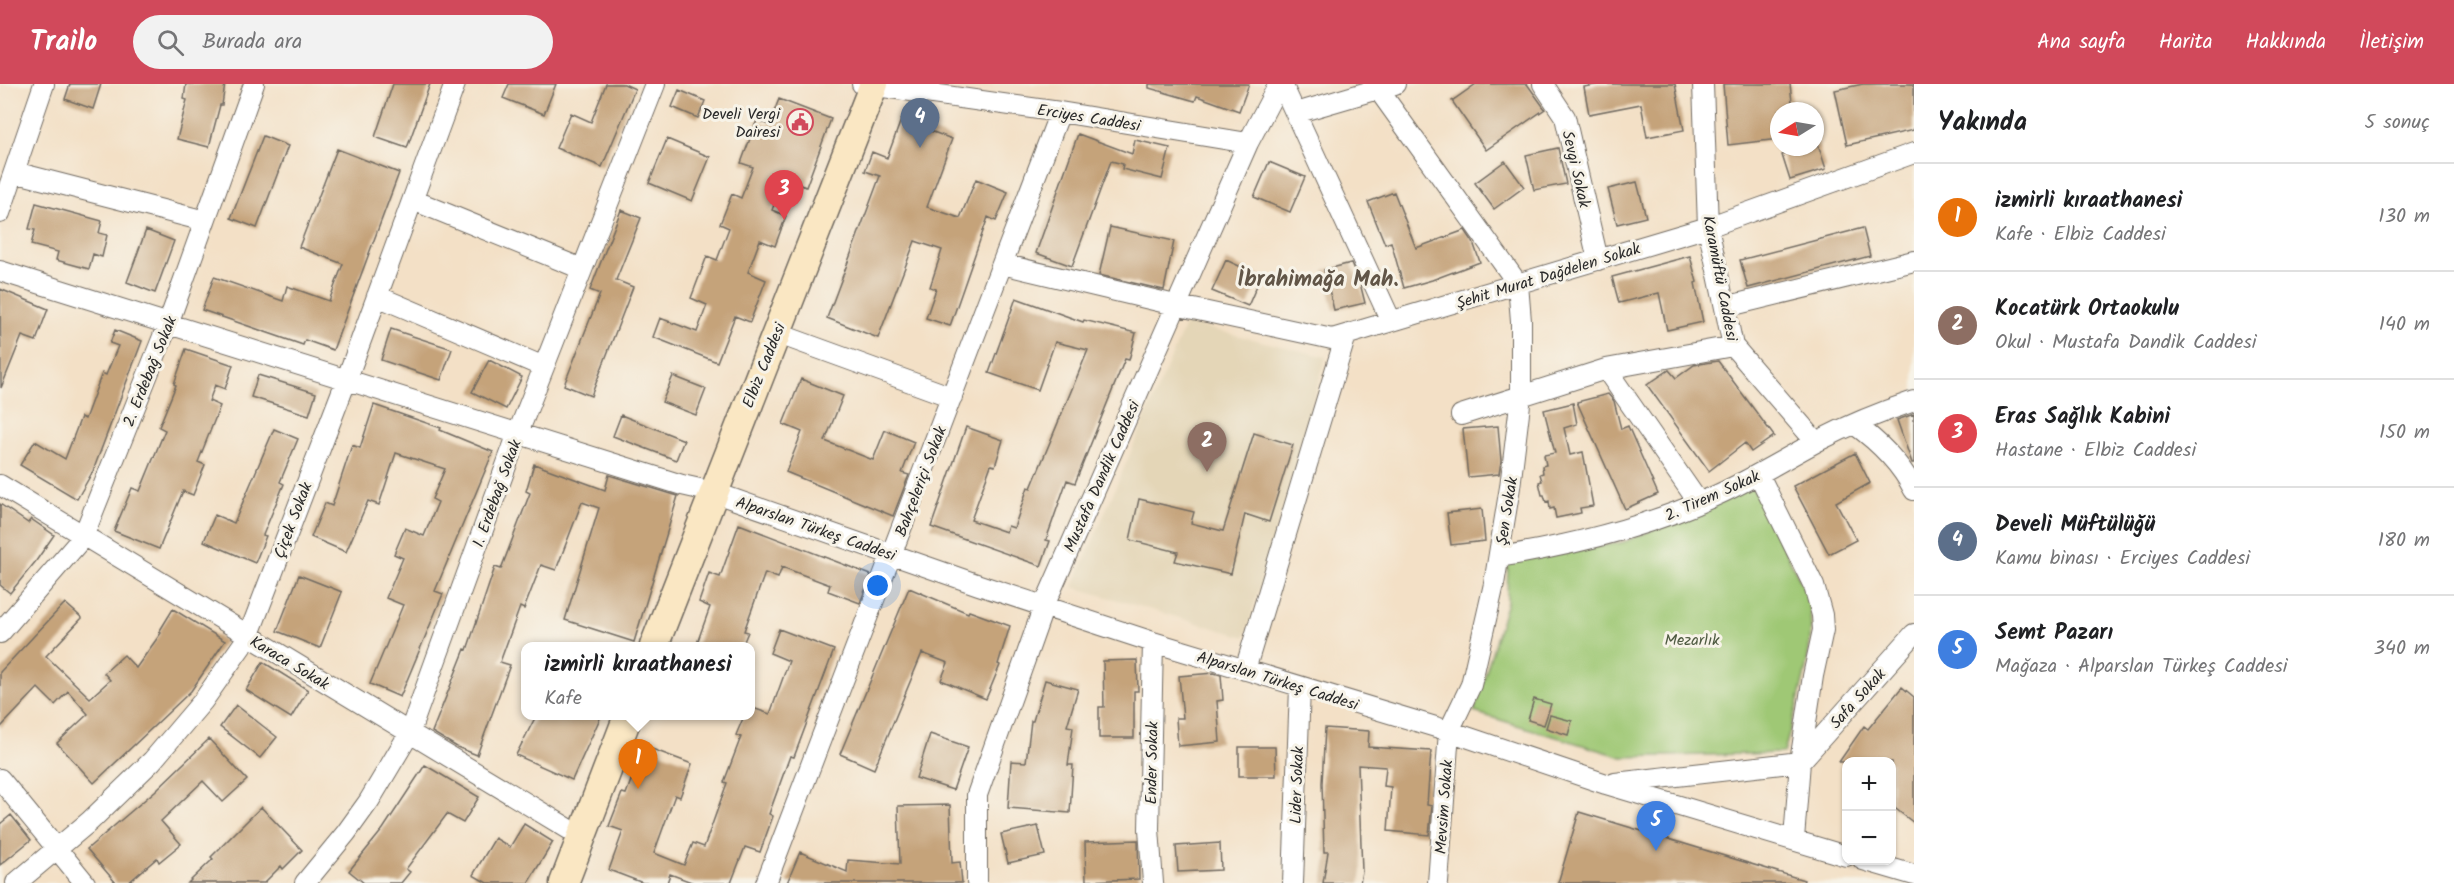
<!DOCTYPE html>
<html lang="tr">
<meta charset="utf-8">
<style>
:root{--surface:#fff;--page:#f2f2f2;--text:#202124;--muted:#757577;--line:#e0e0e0;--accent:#d1495b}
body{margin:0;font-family:Kalam,sans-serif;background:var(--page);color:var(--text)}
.controls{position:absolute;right:18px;bottom:18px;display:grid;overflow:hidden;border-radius:12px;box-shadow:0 2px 4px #0004}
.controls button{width:54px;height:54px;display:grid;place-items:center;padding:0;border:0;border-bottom:2px solid var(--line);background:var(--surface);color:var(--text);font:30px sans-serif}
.compass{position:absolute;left:1770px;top:18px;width:54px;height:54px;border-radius:50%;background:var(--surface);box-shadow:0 2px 4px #0004;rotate:259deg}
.you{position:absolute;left:878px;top:502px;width:21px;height:21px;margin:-15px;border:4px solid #fff;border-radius:50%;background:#1a73e8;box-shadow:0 0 0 9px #1a73e833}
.badge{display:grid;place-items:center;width:39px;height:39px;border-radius:50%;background:var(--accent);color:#fff;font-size:20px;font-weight:700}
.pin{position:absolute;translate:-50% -50px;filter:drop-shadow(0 2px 3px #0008)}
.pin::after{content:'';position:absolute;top:32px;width:21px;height:18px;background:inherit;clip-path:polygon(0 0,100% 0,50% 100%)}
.popup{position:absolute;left:521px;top:558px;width:234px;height:78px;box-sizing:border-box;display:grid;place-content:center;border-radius:12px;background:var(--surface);filter:drop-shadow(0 2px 4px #0005);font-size:20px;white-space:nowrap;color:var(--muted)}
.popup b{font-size:22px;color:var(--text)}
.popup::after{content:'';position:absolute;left:50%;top:100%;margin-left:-12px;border:12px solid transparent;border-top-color:var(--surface)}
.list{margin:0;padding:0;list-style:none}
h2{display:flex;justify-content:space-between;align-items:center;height:78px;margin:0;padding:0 24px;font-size:26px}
h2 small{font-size:20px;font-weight:400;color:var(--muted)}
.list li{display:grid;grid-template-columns:39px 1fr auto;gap:18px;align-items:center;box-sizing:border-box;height:108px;padding:0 24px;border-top:2px solid var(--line)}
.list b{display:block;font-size:22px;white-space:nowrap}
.list p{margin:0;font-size:20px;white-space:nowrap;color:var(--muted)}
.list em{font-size:20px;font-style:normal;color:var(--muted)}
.icon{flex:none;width:33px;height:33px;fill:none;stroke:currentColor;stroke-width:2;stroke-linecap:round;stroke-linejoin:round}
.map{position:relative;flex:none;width:1914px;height:799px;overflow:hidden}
header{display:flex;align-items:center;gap:36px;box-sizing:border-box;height:84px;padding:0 30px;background:var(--accent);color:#fff}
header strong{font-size:28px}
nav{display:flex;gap:33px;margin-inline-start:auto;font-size:21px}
.search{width:420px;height:54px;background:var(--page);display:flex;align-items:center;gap:15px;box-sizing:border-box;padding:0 21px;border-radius:33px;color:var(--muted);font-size:22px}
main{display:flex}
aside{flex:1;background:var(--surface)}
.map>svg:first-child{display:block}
.built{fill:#e4d6b7}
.green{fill:#9fc874;stroke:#657a50;stroke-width:1.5}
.building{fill:#c5a37a}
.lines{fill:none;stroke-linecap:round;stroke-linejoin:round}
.street-casing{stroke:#716a61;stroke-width:22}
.secondary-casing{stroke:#716a61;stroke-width:31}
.street{stroke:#fff;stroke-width:20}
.secondary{stroke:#fae7c3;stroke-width:28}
.labels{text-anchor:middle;stroke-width:6;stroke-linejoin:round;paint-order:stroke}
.poi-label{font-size:16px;fill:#2b2b2b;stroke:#f7f3e8;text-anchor:end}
.street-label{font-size:16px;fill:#2b2b2b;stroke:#f7f3e8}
.park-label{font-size:16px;fill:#4e5a41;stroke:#f7f3e8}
.district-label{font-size:22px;font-weight:bold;fill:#615547;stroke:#f7f3e8}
</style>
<header>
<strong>Trailo</strong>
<div class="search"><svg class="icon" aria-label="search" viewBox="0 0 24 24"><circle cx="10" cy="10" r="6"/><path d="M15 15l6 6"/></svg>Burada ara</div>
<nav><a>Ana sayfa</a><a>Harita</a><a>Hakkında</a><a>İletişim</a></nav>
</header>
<main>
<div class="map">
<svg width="1914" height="799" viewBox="0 0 1914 799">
<rect width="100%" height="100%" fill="#f7f3e8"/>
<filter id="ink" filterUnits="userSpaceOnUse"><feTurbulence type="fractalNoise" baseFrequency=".0167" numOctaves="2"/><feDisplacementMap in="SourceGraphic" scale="12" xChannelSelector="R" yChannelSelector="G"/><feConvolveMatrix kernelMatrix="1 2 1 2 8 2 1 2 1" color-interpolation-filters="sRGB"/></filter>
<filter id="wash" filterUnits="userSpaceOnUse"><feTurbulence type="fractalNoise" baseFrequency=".008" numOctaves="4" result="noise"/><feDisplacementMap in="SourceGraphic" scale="24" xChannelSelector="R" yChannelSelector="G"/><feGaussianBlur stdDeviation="1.35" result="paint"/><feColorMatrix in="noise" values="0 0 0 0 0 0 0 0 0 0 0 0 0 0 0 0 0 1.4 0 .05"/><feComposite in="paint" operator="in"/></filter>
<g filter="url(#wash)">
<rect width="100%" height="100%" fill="#f3e0c6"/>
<path class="built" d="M1186 239 1326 273 1245 553 1073 503Z"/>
<path class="green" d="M1753 403 1807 510C1820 559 1796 620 1784 669L1622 673 1474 628 1507 518 1508 478 1624 458Z"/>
<g id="blocks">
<path class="building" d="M70 0H101L93 25 65 15Z
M186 0H225L222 21H220L209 63 177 55 187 16 184 15Z
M393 0H430L407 64 375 53Z
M509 0H556L544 30 503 14Z
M606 0H624L635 5 602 83 556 64 571 29 591 38Z
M1149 0H1249L1239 27 1197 12 1195 17 1149 4Z
M1476 0H1527L1545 25 1486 66 1452 17Z
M1599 0H1675L1684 46 1647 53 1641 20 1589 30 1584 3Z
M1723 0H1790L1793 27H1779V55L1728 61Z
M1863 0H1914V46L1847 61 1835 6Z
M679 6 705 17 698 34 672 23Z
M779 15 831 35 806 103 784 95 772 126 786 132 775 162 760 156 748 188 766 196 750 238 735 232 717 278 653 253 660 234 697 248 707 221 691 214 707 172 717 176 729 144 720 140 732 110 741 114 753 83 741 79 757 36 769 41Z
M901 36 952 55 927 123 960 134 976 95 1008 108 996 137 988 133 950 242 926 234 936 205 930 203 942 166 915 157 878 254 827 234 880 92 865 87 872 68 887 74Z
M1078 50 1132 70 1135 56 1170 64 1162 95 1122 85 1123 80 1111 77 1072 182 1036 169Z
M263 52 288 62 257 144 231 134Z
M667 55 710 73 692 117 649 99Z
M1818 60 1826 85 1790 96 1782 71 1808 63H1815Z
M1558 64 1566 100 1534 106 1526 71Z
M337 65 399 89 333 266 305 256 303 261 202 226 214 193 283 217 287 202 329 217 343 180 299 163Z
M1505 77 1524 103 1494 125 1475 99Z
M1269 78 1305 93 1290 128 1254 113Z
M1637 98 1646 133 1617 140 1608 105Z
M1394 108 1416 164 1465 146 1473 158 1480 178 1432 196 1404 204 1391 158 1385 160 1368 118Z
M36 119 102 137 99 149 107 151 102 173 93 170 89 185 56 176 58 168 31 161 35 146 29 145Z
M621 126 641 134 616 196 633 203 591 312 564 301 600 210 590 206Z
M1110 143 1174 157 1164 206 1099 191Z
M1863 144 1870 172 1748 204 1740 176Z
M146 146 174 157 155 209 127 198Z
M1690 172 1697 198 1695 199 1703 238 1667 246 1659 209 1619 219 1612 193Z
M1226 176 1261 192 1248 222 1212 207Z
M1351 179 1360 199 1365 219 1334 226 1324 186Z
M0 205 48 225 36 257 22 252 1 304Z
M1016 214 1083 238 1084 236 1136 249 1129 276 1125 275 1075 399 1067 396 1046 456 1050 457 1041 482 931 443 966 343 1003 356 995 382 991 381 971 436 1006 448 1008 442 1014 444 1028 403 1031 404 1088 266 1055 258 1038 306 989 289Z
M391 245 452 265 441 296 381 276Z
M115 246 142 257 93 387 77 415 20 381 35 357 65 375 81 333 85 335 102 289 106 291 118 262 110 259Z
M186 265 233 281 225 305 215 301 209 317 220 322 198 378 205 381 193 411 183 407 159 465 114 447 132 404 140 407 165 346 159 343 176 301 174 300Z
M489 276 522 293 506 325 472 308Z
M1718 277 1774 352 1751 368 1745 359 1709 387 1647 301 1669 286 1676 294 1694 281Z
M258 291 316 309 309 331 251 313Z
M673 292 706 305 696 331 662 318Z
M801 295 843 312 825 357 873 376 885 346 914 358 902 389 909 391 893 432 786 388 802 348 783 340Z
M1608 310 1614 317 1621 345 1628 342 1658 410 1625 425 1577 318Z
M1573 319 1577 340 1564 344 1570 371 1583 368 1593 422 1580 424 1581 429 1556 434 1554 424 1550 425 1549 417 1546 418 1544 411H1542L1539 398 1542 397 1540 390 1543 389 1542 382 1546 381 1544 371 1555 369 1544 326Z
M374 321 441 344 440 346 493 368 435 507 443 510 400 613 370 600 403 521 386 514 403 474 394 470 405 444 424 452 438 418 432 415 445 385 396 369 379 421 368 417 346 468 311 453 325 419 332 422 352 361 360 364Z
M1914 330V379H1912L1897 336Z
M621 331 684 356 676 376 613 352Z
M1498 342 1501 377 1499 390 1468 393 1463 345Z
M274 345 298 355 280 398 284 400 263 451 266 452 255 479 204 457 215 431 234 439Z
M1254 349 1293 361 1269 438 1245 430 1231 490 1175 477 1178 468 1130 456 1139 415 1194 428 1191 439 1223 447Z
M1855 369 1870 399 1836 418 1856 456 1829 470 1793 402Z
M534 380 605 406 609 391 678 412 634 558 565 536 599 424 582 418 556 486 541 481 524 525 520 523 500 578 510 581 477 671 457 663 432 648 465 565 467 566 495 483 501 485 530 409 526 407Z
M0 420 28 439 31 435 54 451 36 477 10 509 0 501Z
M1482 425 1485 457 1451 461 1447 429Z
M739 440 871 491 860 519 828 507 830 501 782 483 778 494 765 489 744 547 748 548 742 562H696L710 523 699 518 709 489 720 493Z
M299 491 342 508 320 564 277 547Z
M909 504 968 529 969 527 1010 542 998 580 1000 581 986 615 941 596 948 579 922 569 874 685 840 670Z
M65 519 82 534 46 572 90 614 110 596 104 589 124 571 136 584 161 549 159 548 173 525 225 557 191 607 94 699 57 659 88 630 68 607 55 621 38 604 0 644V588Z
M779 545 834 566 794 673 790 672 769 730 773 732 760 768 745 763 731 799H694L670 790 667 799H643L609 786 623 747 609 742 622 709 626 710 644 662 692 680 680 713 675 711 654 769 684 781 693 759 704 763 727 699 724 698 741 653 736 651 744 632H750V623L770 630 789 577 770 569Z
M1137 576 1138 607H1134V654H1099V623H1104L1103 577Z
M263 578 308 606 291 634 246 606Z
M1214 589 1221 591 1223 616 1217 617 1220 658 1178 662 1176 634H1183L1179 592Z
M1045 596 1078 605 1067 642 1073 643 1068 681H1073L1070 729 1008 724 1011 677 1026 678 1031 637H1033Z
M1902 603 1914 613V739L1892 722V678H1839L1864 642 1868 645Z
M1534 615 1551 620 1544 641 1528 636Z
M236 621 277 653 260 674 220 643Z
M1550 631 1572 637 1568 651 1546 644Z
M536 632H601L572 696 516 671Z
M1325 644 1369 647 1368 663 1431 667 1427 721 1432 722 1429 751 1388 747 1391 703 1384 702 1386 683 1358 681 1362 787 1360 799H1323L1328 768H1324L1322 699Z
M930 650 968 663 953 706 916 694Z
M209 655 247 696 223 718 203 697 161 737 181 760 159 778 157 774 128 799H116L87 765 155 707Z
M1239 663H1275L1276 692H1239Z
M425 681 479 713 463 739 447 730 406 785 410 788 401 799H364L349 787 383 745Z
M950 721 952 779 960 778 962 799H787L800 768 847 788 848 776 900 780 898 722Z
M261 723 302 766 283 785 281 782 264 799H188L213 775 211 773Z
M1579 728 1804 796 1803 799H1558Z
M11 731 31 756 0 781V740Z
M524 740 553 758 528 799H487L473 791 495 754 510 763Z
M1038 742 1045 771 1008 779 1001 750Z
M1138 756 1139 795 1086 797 1085 758Z
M1220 759 1221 786 1178 788 1176 762Z"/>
</g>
</g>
<g filter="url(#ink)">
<use href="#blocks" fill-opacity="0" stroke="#716a61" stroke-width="1.5"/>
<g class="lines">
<defs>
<path id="street" d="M862 0 1060 28 1248 59
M1282 0 1391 237
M1543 0 1565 33 1598 176
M1703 0 1708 143 1733 262 1816 358
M1378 5 1518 200 1521 237V312L1510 403 1494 500 1471 601 1449 647 1438 799
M1296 29 1395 0
M14 88 205 137
M413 116 582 185
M0 129 44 0
M1002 180 1175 221 1332 255 1708 143 1914 69
M0 187 682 401 713 408 979 501 1153 558 1449 647 1606 700 1846 772
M377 212 544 283
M1725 223 1914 177
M776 249 952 313
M1606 285 1699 419
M1461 331 1606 285 1733 262
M1854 340C1879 358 1900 378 1914 406
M1759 391 1814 502 1822 531 1823 546 1813 592 1800 678 1794 755
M0 401 582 753
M1499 473C1574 461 1648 443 1717 411 1752 395 1784 375 1818 357 1849 341 1881 328 1914 317
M0 549 83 453 168 240 254 0
M1153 558 1149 745 1153 799
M1245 586 1346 251
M0 695 85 799
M1615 699 1800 678 1914 550
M1863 776 1914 791
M16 799 90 737 152 677 203 617 248 553 346 297 455 0
M305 799 346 749 369 717 409 650 518 349 655 0
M766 799 1060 28
M977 799V711L1044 522 1248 59 1279 0
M1293 799 1300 603"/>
<path id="secondary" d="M654 562 874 0
M564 799 628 632"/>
</defs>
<use href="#street" class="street-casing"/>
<use href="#secondary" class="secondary-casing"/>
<use href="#street" class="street"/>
<use href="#secondary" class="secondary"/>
</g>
</g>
<defs>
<symbol id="civic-ring" viewBox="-11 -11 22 22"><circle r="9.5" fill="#f7f3e8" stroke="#d1495b" stroke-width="1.5"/><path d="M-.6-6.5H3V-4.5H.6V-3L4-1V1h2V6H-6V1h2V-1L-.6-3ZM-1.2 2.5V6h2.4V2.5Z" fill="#d1495b"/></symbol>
</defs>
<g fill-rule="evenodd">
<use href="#civic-ring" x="785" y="23" width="30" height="30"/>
</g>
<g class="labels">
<g class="poi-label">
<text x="780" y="35">Develi Vergi<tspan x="780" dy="18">Dairesi</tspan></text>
</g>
<g class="street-label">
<text transform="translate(1089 33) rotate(9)" y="6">Erciyes Caddesi</text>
<text transform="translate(1577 85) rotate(77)" y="6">Sevgi Sokak</text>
<text transform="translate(1548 191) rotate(-17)" y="6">Şehit Murat Dağdelen Sokak</text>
<text transform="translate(1721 194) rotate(79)" y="6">Karamüftü Caddesi</text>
<text transform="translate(763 281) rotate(-68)" y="6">Elbiz Caddesi</text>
<text transform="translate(149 287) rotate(-68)" y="6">2. Erdebağ Sokak</text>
<text transform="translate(1101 392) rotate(-66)" y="6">Mustafa Dandik Caddesi</text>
<text transform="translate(920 397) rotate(-69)" y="6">Bahçeleriçi Sokak</text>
<text transform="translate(496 409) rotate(-70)" y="6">1. Erdebağ Sokak</text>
<text transform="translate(1712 411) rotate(-24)" y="6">2. Tirem Sokak</text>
<text transform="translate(1506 427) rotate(-81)" y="6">Şen Sokak</text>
<text transform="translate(292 436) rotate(-69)" y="6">Çiçek Sokak</text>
<text transform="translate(816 444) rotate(19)" y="6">Alparslan Türkeş Caddesi</text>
<text transform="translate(290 578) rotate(31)" y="6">Karaca Sokak</text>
<text transform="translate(1278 596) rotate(17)" y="6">Alparslan Türkeş Caddesi</text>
<text transform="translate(1857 614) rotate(-48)" y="6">Safa Sokak</text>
<text transform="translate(1151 679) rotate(-89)" y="6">Ender Sokak</text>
<text transform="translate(1296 701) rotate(-88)" y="6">Lider Sokak</text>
<text transform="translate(1443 723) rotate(-86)" y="6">Mevsim Sokak</text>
</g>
<g class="park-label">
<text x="1692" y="561">Mezarlık</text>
</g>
<g class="district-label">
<text x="1318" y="202">İbrahimağa Mah.</text>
</g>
</g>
</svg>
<div class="controls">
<button>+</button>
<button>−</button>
</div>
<svg class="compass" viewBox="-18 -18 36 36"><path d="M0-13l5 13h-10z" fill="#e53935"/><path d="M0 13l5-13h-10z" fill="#757577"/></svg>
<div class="you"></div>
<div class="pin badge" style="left:638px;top:705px;background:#e8710a">1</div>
<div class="popup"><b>izmirli kıraathanesi</b>Kafe</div>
<div class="pin badge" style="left:1207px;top:388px;background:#8d6e63">2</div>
<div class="pin badge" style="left:784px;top:136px;background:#e0444e">3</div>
<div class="pin badge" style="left:920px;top:64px;background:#5c6f8a">4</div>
<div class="pin badge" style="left:1656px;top:767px;background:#3f7fe0">5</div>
</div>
<aside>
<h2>Yakında<small>5 sonuç</small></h2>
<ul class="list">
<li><span class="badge" style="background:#e8710a">1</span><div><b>izmirli kıraathanesi</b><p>Kafe · Elbiz Caddesi</p></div><em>130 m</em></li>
<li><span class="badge" style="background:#8d6e63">2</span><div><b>Kocatürk Ortaokulu</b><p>Okul · Mustafa Dandik Caddesi</p></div><em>140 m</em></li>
<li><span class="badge" style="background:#e0444e">3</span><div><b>Eras Sağlık Kabini</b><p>Hastane · Elbiz Caddesi</p></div><em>150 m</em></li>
<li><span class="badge" style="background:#5c6f8a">4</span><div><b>Develi Müftülüğü</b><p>Kamu binası · Erciyes Caddesi</p></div><em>180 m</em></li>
<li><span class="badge" style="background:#3f7fe0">5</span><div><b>Semt Pazarı</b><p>Mağaza · Alparslan Türkeş Caddesi</p></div><em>340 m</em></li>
</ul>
</aside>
</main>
